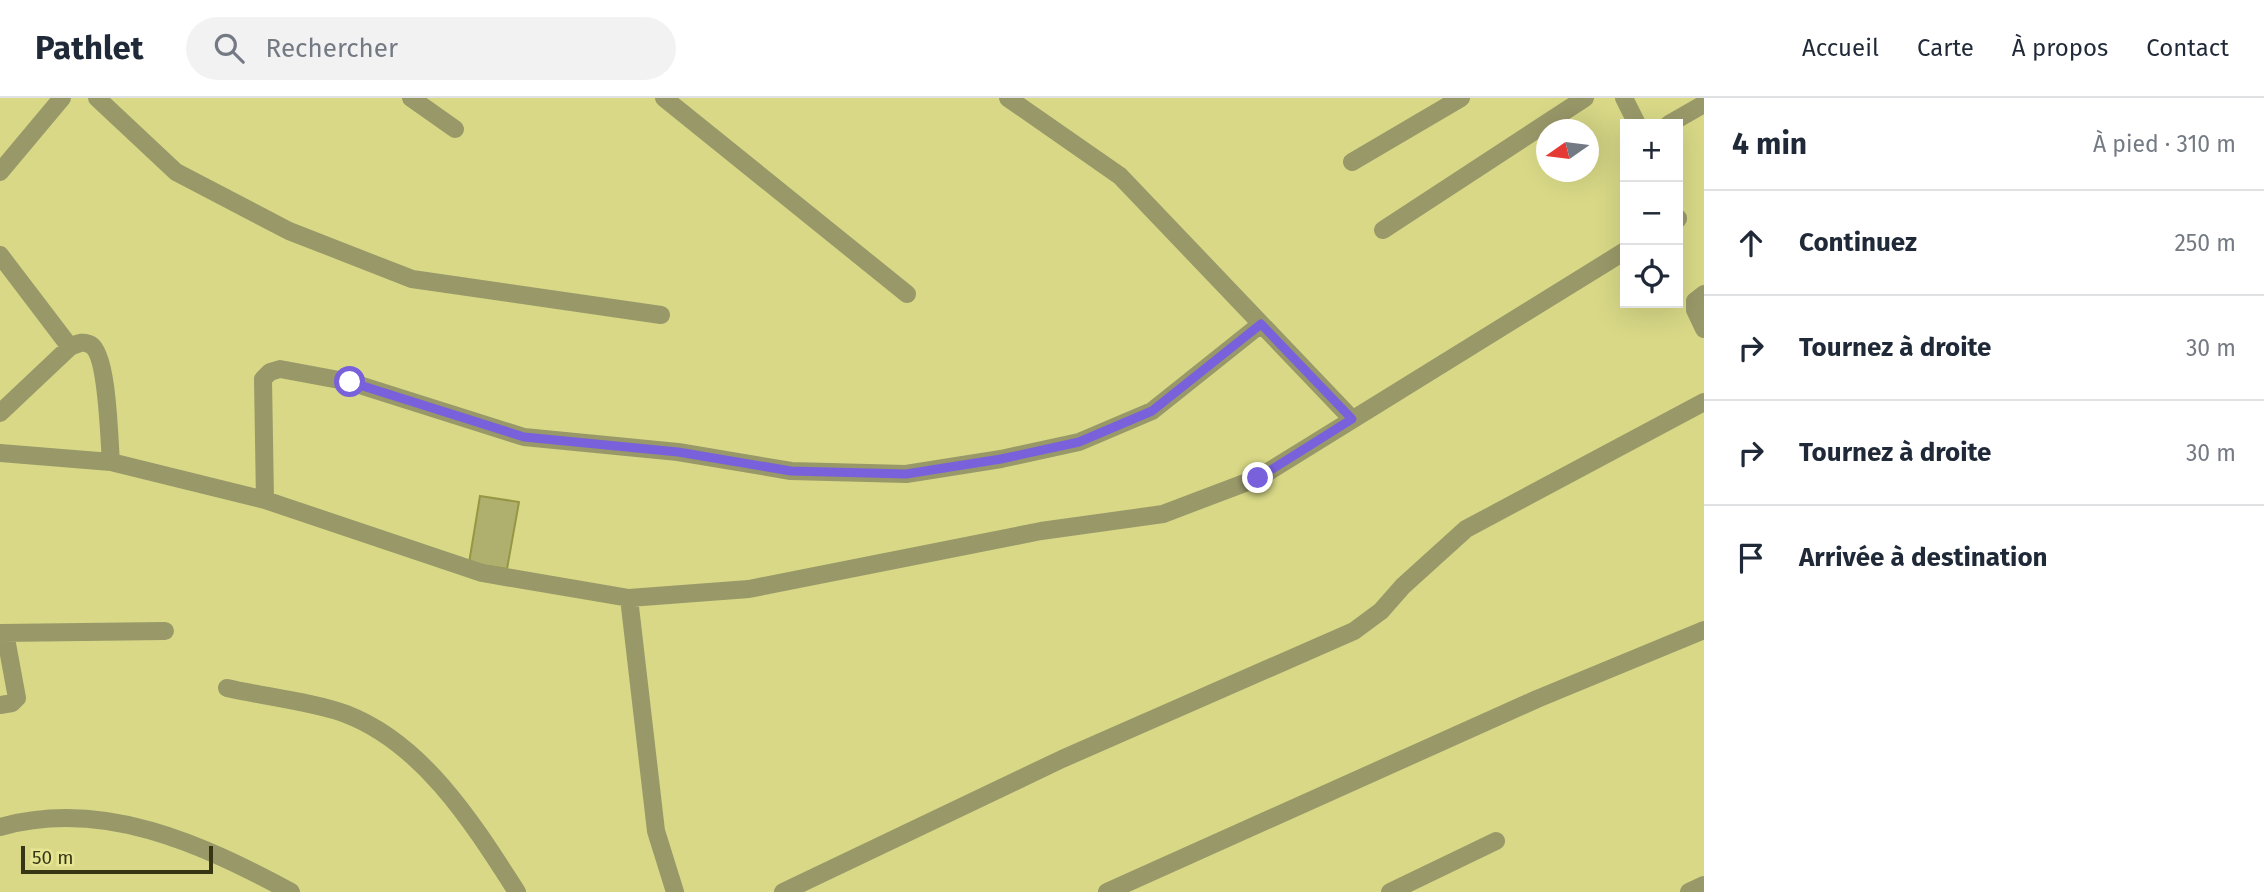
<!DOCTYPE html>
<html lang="fr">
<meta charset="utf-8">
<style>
:root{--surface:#fff;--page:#f2f2f3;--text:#1f2937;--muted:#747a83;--line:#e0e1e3}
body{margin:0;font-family:"Fira Sans",sans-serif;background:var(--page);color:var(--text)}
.controls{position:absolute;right:21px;top:21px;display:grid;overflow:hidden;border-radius:0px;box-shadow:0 7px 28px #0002}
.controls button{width:63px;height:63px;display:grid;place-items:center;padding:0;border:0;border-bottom:2px solid var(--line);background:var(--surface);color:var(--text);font:35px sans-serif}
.compass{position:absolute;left:1536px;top:21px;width:63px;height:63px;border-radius:50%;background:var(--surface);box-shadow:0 7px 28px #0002;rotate:256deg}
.scale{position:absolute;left:21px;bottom:18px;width:192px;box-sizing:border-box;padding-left:7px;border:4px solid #363514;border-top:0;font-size:19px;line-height:24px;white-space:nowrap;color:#363514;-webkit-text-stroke:5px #e5e593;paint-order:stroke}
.stop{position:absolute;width:21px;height:21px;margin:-16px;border:5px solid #7961dc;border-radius:50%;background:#fff}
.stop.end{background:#7961dc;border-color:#fff;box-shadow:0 2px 7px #0008}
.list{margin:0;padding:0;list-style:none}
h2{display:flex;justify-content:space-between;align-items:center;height:91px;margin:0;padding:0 28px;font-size:30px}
h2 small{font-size:23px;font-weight:400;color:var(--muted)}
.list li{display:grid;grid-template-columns:46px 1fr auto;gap:21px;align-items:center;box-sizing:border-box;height:105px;padding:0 28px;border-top:2px solid var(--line)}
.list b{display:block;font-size:26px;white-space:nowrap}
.list em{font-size:23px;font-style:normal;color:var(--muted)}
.icon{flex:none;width:38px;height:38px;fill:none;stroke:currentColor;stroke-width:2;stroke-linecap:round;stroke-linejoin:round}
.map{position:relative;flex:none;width:1704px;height:794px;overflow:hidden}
header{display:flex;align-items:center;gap:42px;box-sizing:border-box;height:98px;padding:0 35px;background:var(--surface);border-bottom:2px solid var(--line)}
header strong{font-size:33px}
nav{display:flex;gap:38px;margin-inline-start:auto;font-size:24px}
.search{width:490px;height:63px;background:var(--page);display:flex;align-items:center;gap:18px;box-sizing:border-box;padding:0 24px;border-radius:38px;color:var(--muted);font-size:26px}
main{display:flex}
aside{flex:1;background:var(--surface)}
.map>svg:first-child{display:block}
.building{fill:#afaf6e;stroke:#969645;stroke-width:2}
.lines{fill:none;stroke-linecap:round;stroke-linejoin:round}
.street{stroke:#989869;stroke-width:18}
.route{stroke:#7961dc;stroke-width:9}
</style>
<header>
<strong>Pathlet</strong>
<div class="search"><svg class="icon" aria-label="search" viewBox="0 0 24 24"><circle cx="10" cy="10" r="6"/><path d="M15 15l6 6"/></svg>Rechercher</div>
<nav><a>Accueil</a><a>Carte</a><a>À propos</a><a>Contact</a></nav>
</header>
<main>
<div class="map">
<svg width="1704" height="794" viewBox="0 0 1704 794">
<rect width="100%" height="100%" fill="#d8d887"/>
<path class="building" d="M480 398 519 404 507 471 469 465Z"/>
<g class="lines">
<path class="street" d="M97 0 176 74 289 133 412 181 661 217
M411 0 455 31
M664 0 907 196
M1008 0 1120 78 1352 321
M1624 0 1637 26
M1669 26 1704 6
M1352 64 1461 0
M0 74 62 0
M1678 120V121
M1383 132 1585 0
M0 157 70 249
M1704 196 1695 203V212L1704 231
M0 315 70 249C77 246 83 242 91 247 108 258 109 342 111 364
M0 355 111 364 265 402 482 475 629 500 749 491 1041 433 1163 416 1258 380 1625 153
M265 402 263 281 270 274 280 271 350 284 524 339 678 354 791 373 906 376 1001 361 1079 344 1152 313 1261 226
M629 500 656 733 675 794
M0 535 165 533
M227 590C261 598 315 604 346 616 424 646 474 727 517 794
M0 607 12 605 17 600 5 535
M0 729C103 700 202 746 291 794
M783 794 1062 661 1354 533 1381 513 1403 488 1466 431 1704 304
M1107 794 1537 601 1704 532
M1390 794 1496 743
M1689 794 1704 787"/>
</g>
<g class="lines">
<path class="route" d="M350 284 524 339 678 354 791 373 906 376 1001 361 1079 344 1152 313 1261 226 1352 321 1258 380"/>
</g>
</svg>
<div class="controls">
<button>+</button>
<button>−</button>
<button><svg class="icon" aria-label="locate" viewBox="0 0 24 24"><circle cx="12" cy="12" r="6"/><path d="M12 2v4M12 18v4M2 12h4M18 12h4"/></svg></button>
</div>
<svg class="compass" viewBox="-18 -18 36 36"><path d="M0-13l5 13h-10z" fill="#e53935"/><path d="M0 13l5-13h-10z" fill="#747a83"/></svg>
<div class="scale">50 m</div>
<div class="stop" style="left:350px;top:284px"></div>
<div class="stop end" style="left:1258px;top:380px"></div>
</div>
<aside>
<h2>4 min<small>À pied · 310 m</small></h2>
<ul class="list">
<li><svg class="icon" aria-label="ahead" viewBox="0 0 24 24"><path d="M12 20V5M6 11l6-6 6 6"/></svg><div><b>Continuez</b></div><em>250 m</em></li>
<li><svg class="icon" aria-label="right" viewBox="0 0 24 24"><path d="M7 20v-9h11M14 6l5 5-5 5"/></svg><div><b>Tournez à droite</b></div><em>30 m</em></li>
<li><svg class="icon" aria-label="right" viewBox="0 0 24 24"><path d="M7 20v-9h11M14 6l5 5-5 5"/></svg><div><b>Tournez à droite</b></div><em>30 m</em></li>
<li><svg class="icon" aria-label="arrive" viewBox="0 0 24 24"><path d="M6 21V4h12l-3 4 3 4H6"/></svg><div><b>Arrivée à destination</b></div></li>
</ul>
</aside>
</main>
